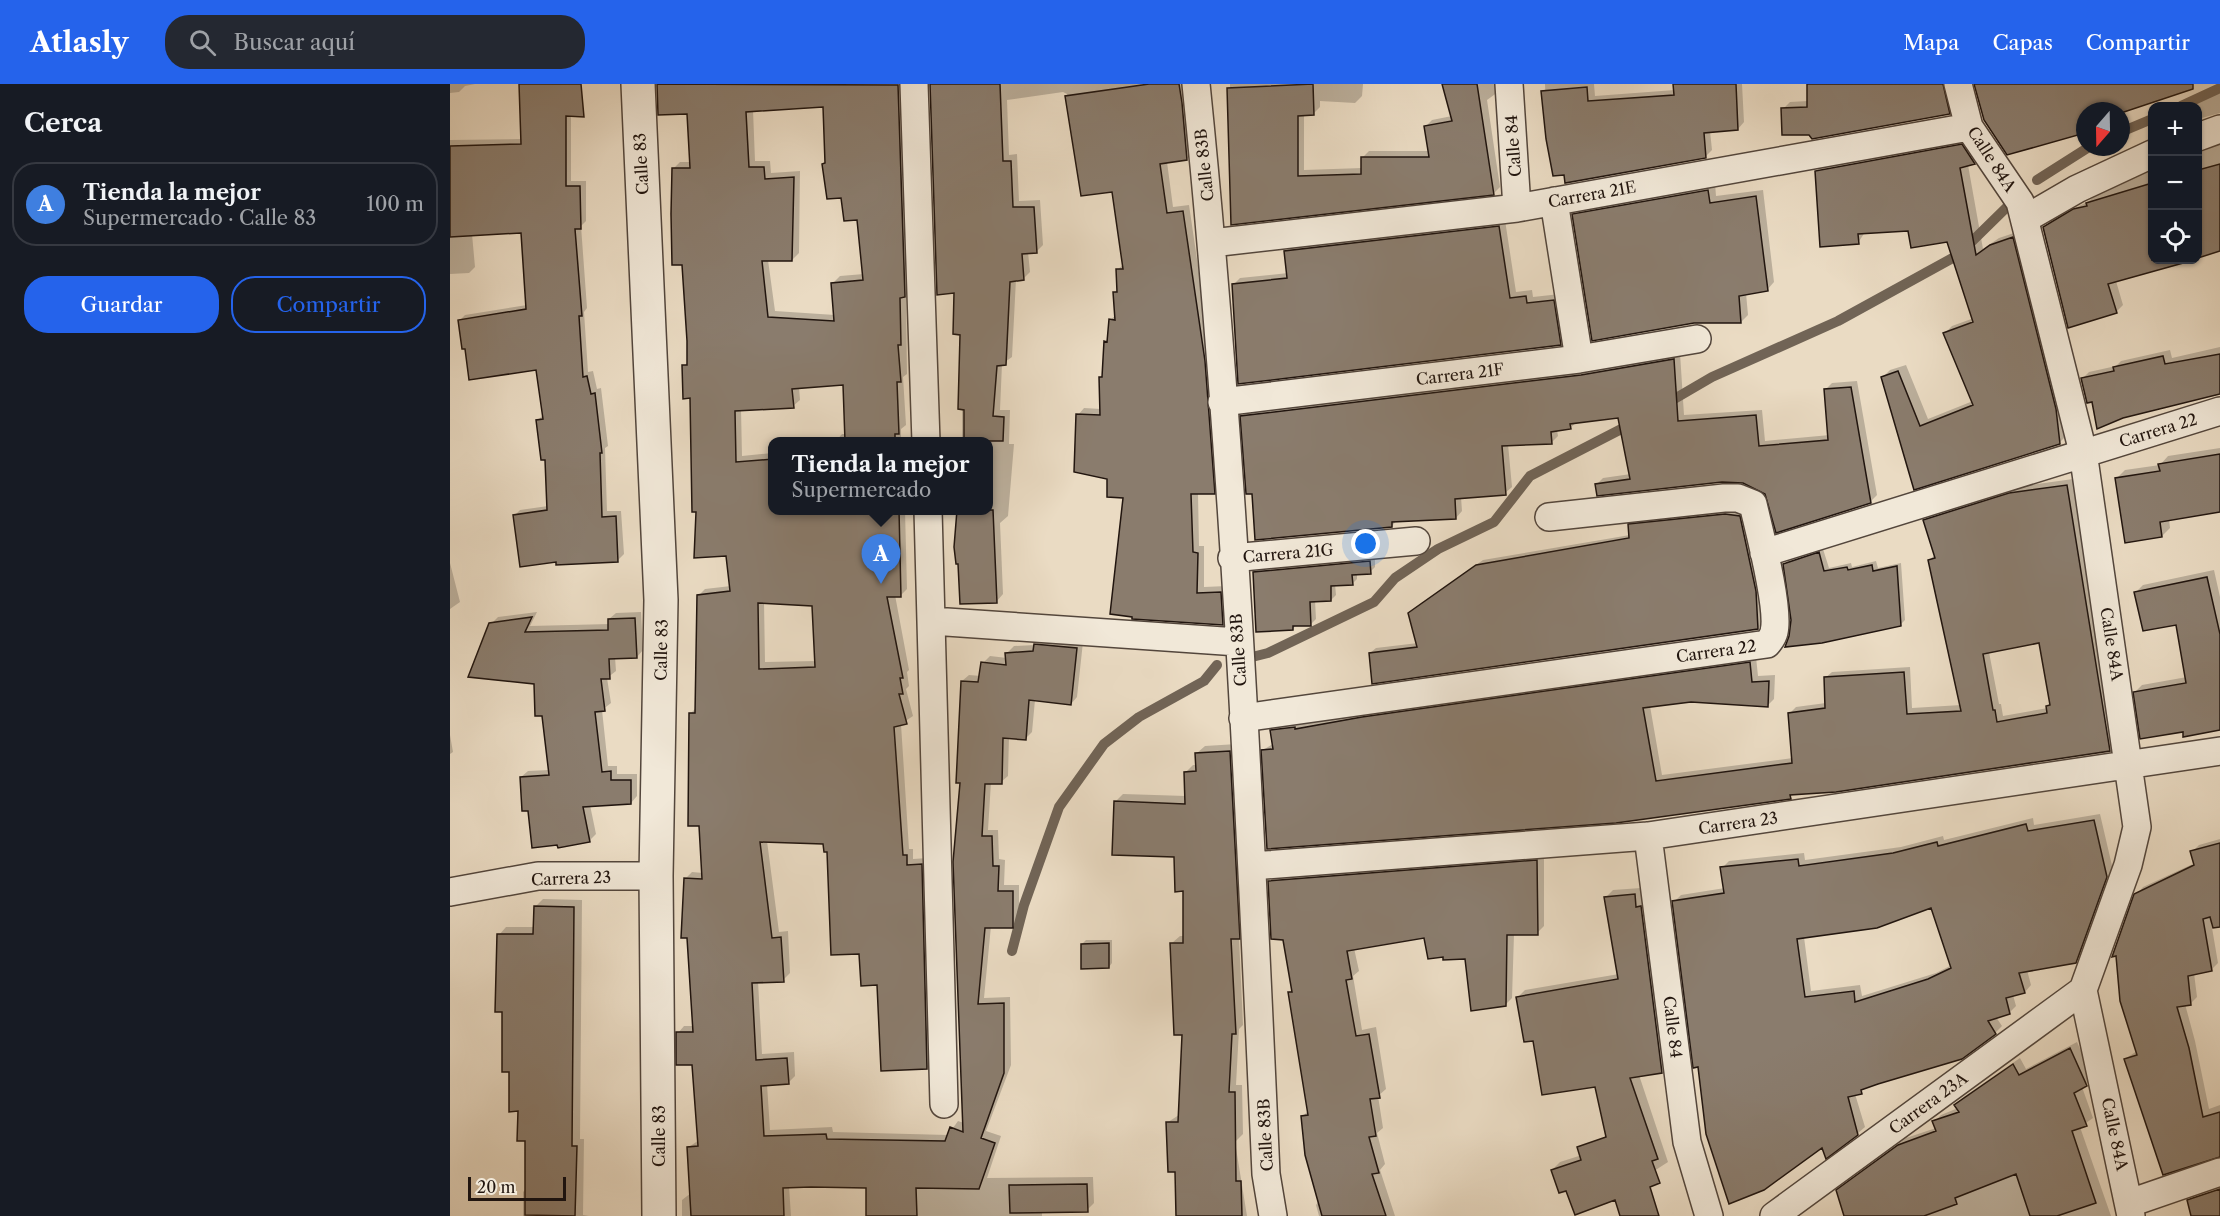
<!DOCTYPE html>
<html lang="es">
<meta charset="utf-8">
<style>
:root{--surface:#171b24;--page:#242831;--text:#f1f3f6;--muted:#9ea1a6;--line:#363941;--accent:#2563eb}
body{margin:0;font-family:"Libre Caslon Text",serif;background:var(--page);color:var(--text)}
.controls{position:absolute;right:18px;top:18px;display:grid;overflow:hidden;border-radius:12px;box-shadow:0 2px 4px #0004}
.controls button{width:54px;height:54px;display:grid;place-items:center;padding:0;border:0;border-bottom:2px solid var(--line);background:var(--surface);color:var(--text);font:30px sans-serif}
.compass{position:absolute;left:1626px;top:18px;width:54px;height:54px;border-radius:50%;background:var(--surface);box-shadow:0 2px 4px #0004;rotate:200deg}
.scale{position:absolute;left:18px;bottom:15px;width:98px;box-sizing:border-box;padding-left:6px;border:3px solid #21150f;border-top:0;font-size:16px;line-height:21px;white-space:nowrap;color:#21150f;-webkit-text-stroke:4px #f1e8d8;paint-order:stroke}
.you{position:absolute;left:916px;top:460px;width:21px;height:21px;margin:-15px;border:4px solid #fff;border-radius:50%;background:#1a73e8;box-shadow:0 0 0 9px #1a73e833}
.badge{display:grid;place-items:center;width:39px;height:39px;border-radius:50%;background:var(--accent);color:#fff;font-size:20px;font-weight:700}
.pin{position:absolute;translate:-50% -50px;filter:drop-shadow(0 2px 3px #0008)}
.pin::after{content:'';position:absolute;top:32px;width:21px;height:18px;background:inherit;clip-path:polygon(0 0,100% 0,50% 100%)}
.popup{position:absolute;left:318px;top:353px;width:225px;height:78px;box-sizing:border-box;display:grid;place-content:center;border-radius:12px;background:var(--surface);filter:drop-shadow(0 2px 4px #0005);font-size:20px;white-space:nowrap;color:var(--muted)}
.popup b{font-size:22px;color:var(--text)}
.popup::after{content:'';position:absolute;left:50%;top:100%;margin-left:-12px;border:12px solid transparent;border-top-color:var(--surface)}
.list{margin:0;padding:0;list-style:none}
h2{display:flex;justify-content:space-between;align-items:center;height:78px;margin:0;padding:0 24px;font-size:26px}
h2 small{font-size:20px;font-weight:400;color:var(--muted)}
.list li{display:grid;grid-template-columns:39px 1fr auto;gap:18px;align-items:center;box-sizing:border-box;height:84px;margin:0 12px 12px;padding:0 12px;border:2px solid var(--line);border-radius:24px}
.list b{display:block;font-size:22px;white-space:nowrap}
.list p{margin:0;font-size:20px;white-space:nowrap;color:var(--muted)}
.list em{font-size:20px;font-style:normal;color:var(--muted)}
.actions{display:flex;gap:12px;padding:18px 24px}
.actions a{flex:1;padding:14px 0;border:2px solid var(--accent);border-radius:24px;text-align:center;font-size:21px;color:var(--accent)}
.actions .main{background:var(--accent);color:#fff}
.icon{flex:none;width:33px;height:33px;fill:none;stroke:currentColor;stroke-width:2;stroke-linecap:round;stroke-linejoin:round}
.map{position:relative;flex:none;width:1770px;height:1132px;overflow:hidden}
header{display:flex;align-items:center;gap:36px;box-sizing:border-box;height:84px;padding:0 30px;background:var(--accent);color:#fff}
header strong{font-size:28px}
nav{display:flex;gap:33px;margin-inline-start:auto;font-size:21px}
.search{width:420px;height:54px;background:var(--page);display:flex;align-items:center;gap:15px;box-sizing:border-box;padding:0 21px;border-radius:24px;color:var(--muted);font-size:22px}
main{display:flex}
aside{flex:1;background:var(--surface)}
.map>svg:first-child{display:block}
.shadow{fill:#0003;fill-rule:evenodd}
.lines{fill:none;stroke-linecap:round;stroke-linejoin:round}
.stream{stroke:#716456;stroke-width:10}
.building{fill:#8a7c6d;stroke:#21150f;stroke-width:1.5;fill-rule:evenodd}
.minor-casing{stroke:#53463c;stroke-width:30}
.tertiary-casing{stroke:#53463c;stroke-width:36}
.minor{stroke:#f1e8d8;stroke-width:27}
.tertiary{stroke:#f1e8d8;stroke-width:33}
.labels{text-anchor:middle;stroke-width:6;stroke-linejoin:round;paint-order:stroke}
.street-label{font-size:16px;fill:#21150f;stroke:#f1e8d8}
</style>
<header>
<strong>Atlasly</strong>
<div class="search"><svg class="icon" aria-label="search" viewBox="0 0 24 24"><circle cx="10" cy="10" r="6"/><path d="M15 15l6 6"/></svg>Buscar aquí</div>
<nav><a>Mapa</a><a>Capas</a><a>Compartir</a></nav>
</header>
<main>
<aside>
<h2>Cerca<small></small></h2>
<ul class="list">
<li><span class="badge" style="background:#3f7fe0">A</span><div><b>Tienda la mejor</b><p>Supermercado · Calle 83</p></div><em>100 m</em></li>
</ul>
<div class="actions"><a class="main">Guardar</a><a>Compartir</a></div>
</aside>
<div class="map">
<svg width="1770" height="1132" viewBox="0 0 1770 1132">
<rect width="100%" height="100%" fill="#eadbc3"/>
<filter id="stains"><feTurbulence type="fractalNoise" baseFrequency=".00333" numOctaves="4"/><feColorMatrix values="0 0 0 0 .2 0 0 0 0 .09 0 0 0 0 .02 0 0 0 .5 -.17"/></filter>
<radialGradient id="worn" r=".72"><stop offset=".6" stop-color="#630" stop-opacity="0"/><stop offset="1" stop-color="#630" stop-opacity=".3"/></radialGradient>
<path class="shadow" d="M0 0H25L15 2 9 8 0 9Z
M71 0H129L121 31V97H136V137L131 142 137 224 134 228 138 288 143 287 147 305 151 304 158 362 155 364 157 427H171L174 470 168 476 64 432 70 426 98 422 96 374 88 336 93 331 87 284 21 294 9 237 15 231 77 221 72 147 22 150 25 183 19 189 0 190V56L72 55Z
M207 0H455L462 205 456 211 457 290 453 293 456 341 451 345V358H385L392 350H397L394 300 349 303 350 316 343 322 291 325 292 372 323 369V426H455L457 505 451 511H445L459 586 457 588 459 602 456 605 463 632 451 640 459 765H463V775L478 774 483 977 477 984 410 868 375 758 317 757 329 848 338 847 340 889 333 896 308 897 312 970 344 968 345 992 338 999 317 1000 320 1046 382 1043 383 1048 498 1051 508 1037 514 1039 512 597 519 591 531 592 533 579 540 572 557 574V569L564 562 585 561 592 554 633 558 627 613 621 620 585 616 582 648 576 654 559 653 558 692 551 698H541L538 746H548L549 775 555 776 554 801H569V835L562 842H541L534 914 560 913 561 981 536 1047 551 1052 537 1094 643 1093 644 1119 637 1126 592 1127V1132H417V1102H339L341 1132H232V1116L241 1109 239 1063 249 1056 244 979 228 949 234 942H244L235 795 242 788 253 789 241 629 246 624 245 587 249 583 248 512 255 505 281 502 278 471 248 426 241 313 234 282 239 277 233 179 224 84 230 78H241L239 28 210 29ZM374 21 377 77 392 113 408 134 414 190 390 192 383 199 385 231 325 227 318 176H342L349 169 350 87 321 89 320 77H305L303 26ZM314 518 364 520 366 577 315 578Z
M481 0H736L744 68 737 75 717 78 723 123 739 121 761 270 771 402 764 408 748 409 749 462H754V503L777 502 779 533 772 540 684 534 675 412 659 394 628 331 634 324 651 325 655 258 659 254 660 236 666 231 664 209 668 205 667 186 674 180 663 106 633 110 617 10 613 8 557 16 559 71 567 70 569 117 590 116 593 161 586 168H578L580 188 573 195H566L562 273 552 280 550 326H560L559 360H564L558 432 550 439 553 510 547 517 539 426V358H512V249Z
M780 0H913L912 12 905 19 870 17V23L863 30H854V86L912 84V74L919 67H980L975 43 982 36 1002 32 993 0H1046L1048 8 1037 16 1050 103 1044 109 782 139Z
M1095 0H1144L1145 12 1225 6V0H1292L1294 38 1288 45 1260 47 1262 66 1255 73 1115 90 1097 55Z
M1357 0H1501L1506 22 1499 29 1333 25 1340 18 1358 17Z
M1770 3V29L1748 35V22H1719Z
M1519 54 1532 72 1518 81 1533 165 1549 154 1570 147 1617 351 1610 358 1465 404 1432 294 1440 286 1456 281 1478 335 1523 317 1495 249 1502 242 1524 234 1498 156 1459 145 1415 148 1408 159 1366 87 1374 80Z
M1770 57V161L1763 168 1748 173V60Z
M1702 85V162L1678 169 1666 197 1673 221 1666 228 1594 144 1601 136 1639 117 1645 111Z
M1265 99 1266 112 1313 106 1324 198 1317 206 1296 209 1298 231 1291 238 1124 131 1131 124Z
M1055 136 1066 208 1082 206 1083 213 1110 210 1117 253 1110 260 783 201 790 194 838 189 836 167 843 160Z
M1770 263V309L1643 317 1632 295 1639 288 1666 282 1671 277 1720 266 1722 274Z
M1230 269 1234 331 1312 326 1315 357 1380 351 1376 305 1382 299 1407 297 1427 411 1420 418 1316 409 1294 398 1272 397 1147 400 1153 394 1181 390 1169 332 1127 338 1120 344 1107 346 1108 352 1101 359 1058 360 1062 403 1055 409 1011 413 1012 427 1006 434 947 436 942 442 804 408 792 332 798 326Z
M1770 364V427L1719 435 1720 444 1712 452 1667 394 1675 386 1710 381 1718 372Z
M1623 395 1666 660 1659 666 1344 709 1340 713 813 666 823 660 821 647 828 640 851 637 852 640 919 627 1306 573 1308 592 1325 591 1324 615 1317 622 1241 616 1200 622 1212 691 1343 674 1340 629 1346 623 1376 619 1375 594 1382 588 1460 583 1462 624 1511 621 1479 476 1485 471 1475 436 1481 430 1567 403ZM1590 557 1601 619 1598 624 1553 632 1551 620H1549L1539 568Z
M1281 425 1294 427 1311 501 1313 539 1308 544 920 569 926 564 968 559 959 529 1033 476 1180 451 1179 441 1185 436Z
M1373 465 1379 484 1401 479 1402 483 1426 477 1428 484 1451 479 1455 536 1450 541 1341 552 1342 536 1335 480 1339 475Z
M925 473V483L920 488 907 489V495L902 500H885L886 511 881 516H865L866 535 861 540 847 541 842 545 805 488 810 483Z
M0 479 10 518 0 525Z
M1764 486 1770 513V642L1734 647 1685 608 1692 601 1737 593 1727 539 1686 508 1693 501Z
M87 528 80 542 160 540 159 535 166 529 191 528 193 566 187 573H165L166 587 157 594 161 619 152 626 158 682H167V690H187V712L181 719 140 721 146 750 140 756 80 725 71 693 78 687 99 686 94 630 85 599 41 540 48 533Z
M0 651 3 668 0 670Z
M787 660 797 846 789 854 793 941 789 945 786 1001H792L793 1050 785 1058 797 1132H728L727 1086 718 1038 729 1031 733 949 722 859 730 852H735V806L725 772 665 718 673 710 736 712 735 689 743 681H747V669L755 662Z
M1650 730 1663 786 1632 871 1625 878 1577 886 1581 901 1575 908 1563 911 1566 922 1560 928 1546 933 1552 942 1545 949 1417 1002 1405 1010 1415 1043 1407 1050 1373 1062 1249 981 1224 818 1231 811 1275 804 1272 784 1279 777 1354 769 1355 776 1451 763 1493 752 1494 756 1583 734 1584 741ZM1481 822 1502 881 1486 889 1412 912 1410 901 1361 907 1354 853Z
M1770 755V829L1760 832 1768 879 1761 886 1744 889 1747 913 1740 920H1735L1745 957 1759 1025 1770 1021V1072L1675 975 1687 967 1686 811 1693 803 1745 779 1742 768 1749 761Z
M1094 770V842L1087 849 1064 850 1062 914 1055 921 1016 873 976 853 904 864 909 887 903 892 912 946 926 943 936 1005 928 1012 933 1044 927 1049 935 1080 930 1086 945 1132H869L866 1121 869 1117 852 1033 859 1026 839 908 843 905 835 854 820 797 827 790Z
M1191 804 1192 817 1198 816 1219 980 1212 987 1189 991 1218 1078 1201 1089 1146 1001 1084 955 1068 913 1075 906 1169 890 1156 813 1163 806Z
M93 815 132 816 130 1055H134L133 1131 139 1132H73V1108L77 1104V1056L60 987 49 851 56 843H85V823Z
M636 856H662V879L659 883 632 860Z
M1627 958 1643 994 1632 1003 1643 1034 1630 1043 1661 1132H1396L1388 1107 1395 1100 1456 1054 1486 1044 1484 1038 1491 1031 1508 1024 1506 1021 1512 1014 1570 974 1576 985Z
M1157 1063 1116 1105 1102 1086 1110 1078Z
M1770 1101V1132H1742L1738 1117 1745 1110Z"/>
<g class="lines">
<path class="stream" d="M1731 22 1770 4
M1671 48 1702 35
M1587 96 1639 63
M1214 321 1262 293 1388 237 1508 171 1557 123
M802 573 818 569 924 518 945 494 988 465 1044 438 1080 392 1183 339
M562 867 574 821 609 723 654 660 689 633 754 597 767 581"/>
</g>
<path class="building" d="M69 0H131L134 33 116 32V102H130L131 145H125L132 232H129L133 293 137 292 141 310 145 309 152 369H150L152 433 166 432 168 478 106 481V478L70 483 63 431 97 426 95 376H91L86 336 93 335 86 286 19 296 15 265H12L8 236 76 225 71 149 0 153V62L71 60Z
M207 0 448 1 455 213 450 214 451 261H448L451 298H447L449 350H445V357H395L393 301 342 305 344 324 285 327 286 378 323 375V426H449L451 513H437L453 594H450L453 610H449L457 640 444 643 453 771H457V781L472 780 477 985 431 987 427 901 411 902 409 870 381 871 377 768H374L373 760 310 758 322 854 331 853 334 898 302 899 306 976 337 974 339 1000 311 1002 314 1052 376 1050 377 1055 495 1057 500 1043 513 1048 503 778 510 699H506L511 597 528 598 531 578 556 581 555 569 583 567 584 560 627 564 621 621 579 616 576 656 553 654 552 700H535L532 752H542L543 782H549L548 807H563V844H535L528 920 554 919V989L531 1054 545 1059 529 1105 466 1104 467 1132H416V1104L361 1103 333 1104 334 1132H241L237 1063 248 1062 242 981H226V948H243L237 854H231L234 794 252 795 249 742H238L239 629H245L247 511 280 507 276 472 244 474 246 428H242L240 314 233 315 232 281H237V257L232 181H222L221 130 222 84H240L237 30 208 31ZM373 23 375 79 372 80 377 115 391 114 394 137 407 136 413 196 381 199 384 237 318 233 312 177H342L344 93 315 95 314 83H299L296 28ZM308 519 362 522 365 583 309 585Z
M480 0H550L553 77H561L563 123H584L587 169 572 170 574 196 560 198 556 281 547 282 543 332 554 333 553 357H514V326L508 325 510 251 503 250 504 209 487 211Z
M699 0H729L732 19 737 76 710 80 717 129 733 127 755 277 765 410H741L743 468 748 469 747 509 771 508 773 541 682 535V533L660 530 673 414 657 413V395L624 388 626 330 650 331 649 293H652L654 257 657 258 659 235 665 236 663 208H667L666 185H673L662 108 631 112 615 12Z
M863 0 864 31 848 32V92L911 90V73H979L974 42 1002 37 992 0H1027L1044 111 781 141 777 4Z
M1223 0H1286L1288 46 1254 49 1256 74 1115 99 1114 91 1103 92 1096 55 1091 7 1137 3 1138 17 1224 11Z
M1357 0H1493L1500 30 1362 55 1359 51H1332L1331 24 1357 23Z
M1524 0H1743V5L1671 29 1635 27V49L1557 71 1534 36Z
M1512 60 1525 80 1510 84 1526 171 1540 161 1563 153 1606 325 1610 360 1464 406 1431 293 1448 287 1470 342 1523 321 1493 249 1523 238 1497 158 1461 164 1458 147 1408 150 1409 160 1370 163 1365 87Z
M1770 80V167L1748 174V86Z
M1702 99V176H1744L1658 200 1667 229 1618 244 1593 143 1623 125 1637 122 1636 119Z
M1258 106 1260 119 1306 112 1318 207 1289 212 1291 239H1244L1142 257 1122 130Z
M1049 142 1060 214 1076 212 1077 219 1104 216 1111 261 788 300 782 200 837 194 834 167Z
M1770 270V310L1673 334 1647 345 1642 318 1637 319 1631 294 1664 287 1663 283 1713 272 1715 280Z
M1224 275 1228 337 1306 331 1309 362 1378 356 1374 305 1401 303 1421 419 1326 449 1315 410 1293 399 1272 398 1147 412 1145 400 1180 395 1168 334 1120 340 1121 345 1101 348 1102 360 1052 362 1056 411 1005 415 1006 435 942 438V443L805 456 802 410H796L790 332 1131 291Z
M1770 370V428L1710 438 1712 453 1675 459 1665 394 1710 387 1708 380Z
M1617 401 1660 667 1386 708 1340 711 1341 715 1166 739 817 765 811 666 823 665 820 646 845 643V645L912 633 1300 578 1302 598 1319 597 1318 623 1241 618 1193 624 1206 697 1342 679 1338 629 1375 624 1374 593 1454 588 1457 630 1511 627 1478 476 1485 474 1473 436 1559 409ZM1589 559 1600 621 1596 622 1597 629 1547 638 1545 626H1543L1533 570Z
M507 426H543L547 519 510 520 508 480H506L504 463Z
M1275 430 1290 432 1306 507 1308 545 922 600 919 569 967 563 958 529 1026 481 1179 454 1178 440Z
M1369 468 1374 487 1397 483 1398 486 1422 481 1423 487 1447 482 1451 542 1372 559 1335 563 1339 552 1341 536 1333 480Z
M920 477 921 490 902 491 903 501 881 502V517L860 518 861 542H843V546L806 548 803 488Z
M1757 493 1770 550V646L1733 653V648L1690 655 1683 608 1736 599 1726 541 1693 547 1684 508Z
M82 533 75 548 158 546V535L185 534 187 574 159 575 160 595H151L155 627 145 628 152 688 161 687V696H181V720L133 723 140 758 108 764 107 761 82 764 78 727H72L70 693 99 691 92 632H85L84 600 18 593 39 539Z
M780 667 790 855H781L786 950H782L779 1008H785L786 1097H791L792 1132H726L725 1088H718L716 1038H728L732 951H724L720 859H733V807L725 808 724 773 662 771 664 717 735 720 734 688 746 687 745 669Z
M1644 736 1657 793 1626 879 1569 889 1575 909 1556 914 1560 930 1538 937 1546 950 1512 975 1428 1000 1411 1006 1412 1010 1398 1013 1408 1051 1376 1075 1372 1064 1314 1106 1279 1120 1256 1050 1248 983 1243 984 1222 817 1274 809 1270 783 1348 775 1349 782 1443 769 1487 758 1488 762 1576 740 1578 747ZM1481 824 1501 884 1478 895 1405 918 1404 907 1355 913 1347 855 1427 844Z
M1770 759V843L1763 844 1760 833 1753 835 1762 887 1738 892 1741 921 1727 923 1739 964 1753 1033 1770 1028V1073L1713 1091 1674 975 1687 971 1670 917 1666 872 1662 873 1684 810 1744 781 1740 767Z
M1087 776 1088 851H1057L1056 922 1021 927 1015 875 993 876V873L978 875 974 854 897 867 902 895 896 896 906 952 919 950 930 1014 920 1015 926 1052 919 1053 929 1089 922 1090 936 1132H872L855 1071 851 1032 858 1031 838 908H842L833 856 821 855 818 797Z
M1185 810 1186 823 1191 822 1212 989 1180 994 1208 1075 1202 1077 1210 1099 1200 1103 1209 1132H1170L1165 1116 1125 1131 1116 1107 1109 1109 1101 1086 1131 1076 1127 1063 1156 1053 1145 1003 1092 1011 1083 957 1074 958 1066 913 1168 895 1154 813Z
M84 822 124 823 122 1062H127L125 1132 75 1131V1057H67L68 1027 59 1028V988H52V928H45L47 850H83Z
M659 859V884L631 885V860Z
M1620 964 1637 1002 1624 1009 1637 1042 1622 1047 1646 1119 1607 1132H1580L1566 1090 1505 1114 1507 1120 1474 1132H1394L1386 1106 1448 1061 1486 1047 1482 1037 1509 1028 1504 1021 1563 980 1569 991Z
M637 1100 638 1128 560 1129 559 1101Z
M1770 1105V1132H1741L1737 1116Z"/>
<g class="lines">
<defs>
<path id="minor" d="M464 0 476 358
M746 0C783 362 800 727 816 1090L823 1132
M1059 0 1067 124
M1508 0 1519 43 1570 118 1633 368 1687 743 1678 781 1633 906 1681 1132
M1748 53 1770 45
M1104 117 1129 275
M1575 135 1627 105 1702 70
M762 159 1067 124 1519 43
M772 318 1129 275 1247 255
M478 426 494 1020
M1314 469 1770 327
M782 474 966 457
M482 537 788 558
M793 634 1317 560C1320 556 1323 553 1324 548 1330 525 1309 446 1303 420L1288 414H1274L1099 433
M1198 752 1237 1058 1259 1132
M802 782 1198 752 1770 667
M0 808 88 792H206
M1680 1119 1770 1088
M1324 1132 1633 906"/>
<path id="tertiary" d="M188 0 211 516 206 792 209 1132"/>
</defs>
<use href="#minor" class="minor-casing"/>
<use href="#tertiary" class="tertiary-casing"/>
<use href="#minor" class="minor"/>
<use href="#tertiary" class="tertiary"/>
</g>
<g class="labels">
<g class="street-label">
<text transform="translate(1063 62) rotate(-94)" y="6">Calle 84</text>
<text transform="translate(1542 75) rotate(57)" y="6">Calle 84A</text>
<text transform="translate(191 80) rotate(-93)" y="6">Calle 83</text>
<text transform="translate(754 81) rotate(-96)" y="6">Calle 83B</text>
<text transform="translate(1142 110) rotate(-10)" y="6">Carrera 21E</text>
<text transform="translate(1010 290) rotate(-7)" y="6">Carrera 21F</text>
<text transform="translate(1708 346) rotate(-17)" y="6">Carrera 22</text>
<text transform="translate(838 469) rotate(-5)" y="6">Carrera 21G</text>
<text transform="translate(1662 560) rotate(81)" y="6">Calle 84A</text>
<text transform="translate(211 566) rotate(-89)" y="6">Calle 83</text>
<text transform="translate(788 566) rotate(-94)" y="6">Calle 83B</text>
<text transform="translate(1266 567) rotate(-8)" y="6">Carrera 22</text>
<text transform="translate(1288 739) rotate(-8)" y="6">Carrera 23</text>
<text transform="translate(121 794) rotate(-2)" y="6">Carrera 23</text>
<text transform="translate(1223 943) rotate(83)" y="6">Calle 84</text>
<text transform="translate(1478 1019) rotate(-36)" y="6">Carrera 23A</text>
<text transform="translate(1665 1050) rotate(78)" y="6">Calle 84A</text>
<text transform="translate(815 1051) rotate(-93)" y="6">Calle 83B</text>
<text transform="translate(209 1052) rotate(-90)" y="6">Calle 83</text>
</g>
</g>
<rect width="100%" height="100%" filter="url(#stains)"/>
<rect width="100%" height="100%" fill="url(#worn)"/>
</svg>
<div class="controls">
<button>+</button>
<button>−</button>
<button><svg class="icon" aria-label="locate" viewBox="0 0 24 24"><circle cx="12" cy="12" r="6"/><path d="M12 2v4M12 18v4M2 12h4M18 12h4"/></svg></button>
</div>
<svg class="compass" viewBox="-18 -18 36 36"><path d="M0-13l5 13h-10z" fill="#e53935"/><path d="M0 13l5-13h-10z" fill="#9ea1a6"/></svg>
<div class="scale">20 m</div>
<div class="you"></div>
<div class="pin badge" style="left:431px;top:500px;background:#3f7fe0">A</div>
<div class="popup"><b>Tienda la mejor</b>Supermercado</div>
</div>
</main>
